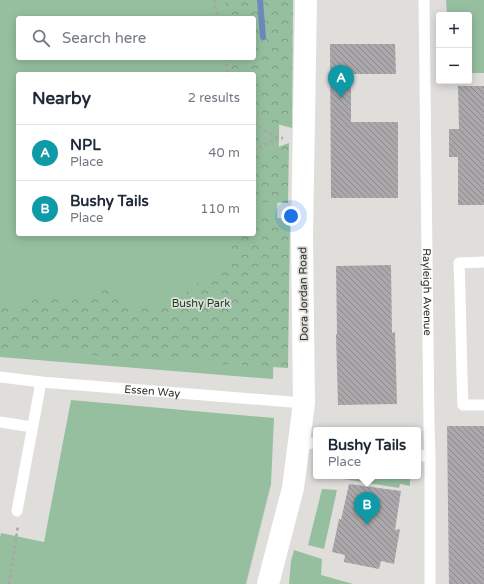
<!DOCTYPE html>
<meta charset="utf-8">
<style>
:root{--surface:#fff;--page:#f2f2f3;--text:#1f2937;--muted:#747a83;--line:#e0e1e3;--accent:#ab2f81}
body{margin:0;font-family:"Varela Round",sans-serif;background:var(--page);color:var(--text)}
.controls{position:absolute;right:12px;top:12px;display:grid;overflow:hidden;border-radius:4px;box-shadow:0 2px 10px #0003}
.controls button{width:36px;height:36px;display:grid;place-items:center;padding:0;border:0;border-bottom:1px solid var(--line);background:var(--surface);color:var(--text);font:20px sans-serif}
.you{position:absolute;left:291px;top:216px;width:14px;height:14px;margin:-10px;border:3px solid #fff;border-radius:50%;background:#1a73e8;box-shadow:0 0 0 6px #1a73e833}
.badge{display:grid;place-items:center;width:26px;height:26px;border-radius:50%;background:var(--accent);color:#fff;font-size:13px;font-weight:700}
.pin{position:absolute;translate:-50% -33px;filter:drop-shadow(0 1px 2px #0008)}
.pin::after{content:'';position:absolute;top:21px;width:14px;height:12px;background:inherit;clip-path:polygon(0 0,100% 0,50% 100%)}
.popup{position:absolute;left:313px;top:427px;width:108px;height:52px;box-sizing:border-box;display:grid;place-content:center;border-radius:4px;background:var(--surface);filter:drop-shadow(0 1px 3px #0005);font-size:13px;white-space:nowrap;color:var(--muted)}
.popup b{font-size:15px;color:var(--text)}
.popup::after{content:'';position:absolute;left:50%;top:100%;margin-left:-8px;border:8px solid transparent;border-top-color:var(--surface)}
.list{margin:0;padding:0;list-style:none}
h2{display:flex;justify-content:space-between;align-items:center;height:52px;margin:0;padding:0 16px;font-size:17px}
h2 small{font-size:13px;font-weight:400;color:var(--muted)}
.list li{display:grid;grid-template-columns:26px 1fr auto;gap:12px;align-items:center;box-sizing:border-box;height:56px;padding:0 16px;border-top:1px solid var(--line)}
.list b{display:block;font-size:15px;white-space:nowrap}
.list p{margin:0;font-size:13px;white-space:nowrap;color:var(--muted)}
.list em{font-size:13px;font-style:normal;color:var(--muted)}
.icon{flex:none;width:22px;height:22px;fill:none;stroke:currentColor;stroke-width:2;stroke-linecap:round;stroke-linejoin:round}
.map{position:relative;flex:none;width:484px;height:584px;overflow:hidden}
.search{position:absolute;background:var(--surface);box-shadow:0 2px 10px #0003;left:16px;top:16px;width:240px;height:44px;display:flex;align-items:center;gap:10px;box-sizing:border-box;padding:0 14px;border-radius:4px;color:var(--muted);font-size:15px}
.panel{position:absolute;background:var(--surface);box-shadow:0 2px 10px #0003;left:16px;top:72px;width:240px;height:164px;border-radius:4px}
.map>svg:first-child{display:block}
.green{fill:#96bf9f;fill-rule:evenodd}
.forest{fill:url(#forest-crowns)}
.lines{fill:none;stroke-linecap:round;stroke-linejoin:round}
.stream{stroke:#6b8bbb;stroke-width:6}
.building{fill:url(#building-back-hatch)}
.path{stroke:#a9a7a5;stroke-width:2.5;stroke-dasharray:3 3;stroke-linecap:butt}
.service{stroke:#fff;stroke-width:11}
.minor{stroke:#fff;stroke-width:22}
.labels{text-anchor:middle;stroke-width:3.5;stroke-linejoin:round;paint-order:stroke}
.street-label{font-size:11px;fill:#302f2e;stroke:#e0dedb}
.park-label{font-size:11px;fill:#133c20;stroke:#e0dedb}
</style>
<div class="map">
<svg width="484" height="584" viewBox="0 0 484 584">
<defs>
<pattern id="forest-crowns" width="20" height="18" patternUnits="userSpaceOnUse"><rect width="20" height="18" fill="#96bf9f"/><path d="M2 6a3 3 0 1 1 6 0M12 15a3 3 0 1 1 6 0" fill="none" stroke="#7b9c82"/></pattern>
<pattern id="building-back-hatch" width="6" height="6" patternUnits="userSpaceOnUse"><rect width="6" height="6" fill="#aaa8ab"/><path d="M-1 5l2 2M0 0l6 6M5-1l2 2" fill="none" stroke="#8b898c"/></pattern>
</defs>
<rect width="100%" height="100%" fill="#e0dedb"/>
<path class="green" d="M0 0H280L279 138 273 379 0 357ZM18 18H254V58H18ZM18 74H254V234H18Z
M446 0H484V73H469V15H447Z
M71 400 274 418 271 484 246 584H0V537L1 533 44 542Z
M343 476H410V486L400 484 399 488 343 479Z
M322 489 337 490 324 549 308 545Z
M294 550 322 559 321 575 353 584H289L291 561Z"/>
<path class="forest" d="M225 0H293L292 128 254 118V74H224L221 58H254V18H228Z
M254 128 273 139 254 146Z
M289 143 288 203 254 202V156Z
M254 216 290 219 288 368 0 349V305H14L31 292 52 297 91 299 98 288 119 291 123 303H172L231 258V236L233 234H254Z"/>
<g class="lines">
<path class="stream" d="M260 0 263 37"/>
</g>
<path class="building" d="M330 44H395L396 74H351V122H398V198H331Z
M458 86H484V205H458V157H449V129H459Z
M391 265 392 333 395 332 397 404 338 405 336 334H337L336 266Z
M447 426H484V584H449Z
M349 484 401 491 395 530 400 529 394 564 381 561 379 569 344 562 345 555 332 552 339 519 341 520Z"/>
<g class="lines">
<path class="path" d="M214 0 218 18
M225 58 228 74
M254 124 278 138
M254 150 279 138H283
M9 584 18 525"/>
<g class="service">
<path id="s1" d="M424 0 429 425 430 457V584"/>
<path d="M484 262 459 263C461 310 461 358 463 405H484"/>
<path id="s2" d="M0 377 41 382 304 403"/>
<path d="M0 422 32 427"/>
<path d="M299 444 316 443"/>
<path d="M418 455 430 457"/>
<path d="M17 511 41 382"/>
</g>
<path class="minor" d="M268 584 293 488 304 403 302 236 306 0"/>
</g>
<g class="labels">
<g class="street-label">
<text dy="4" stroke="none"><textPath href="#s1" startOffset="292">Rayleigh Avenue</textPath></text>
<text transform="translate(303 294) rotate(-91)" y="4">Dora Jordan Road</text>
<text dy="4" stroke="none"><textPath href="#s2" startOffset="153">Essen Way</textPath></text>
</g>
<g class="park-label">
<text x="201" y="307">Bushy Park</text>
</g>
</g>
</svg>
<div class="controls">
<button>+</button>
<button>−</button>
</div>
<div class="you"></div>
<div class="pin badge" style="left:341px;top:98px;background:#0f9aa8">A</div>
<div class="pin badge" style="left:367px;top:525px;background:#0f9aa8">B</div>
<div class="popup"><b>Bushy Tails</b>Place</div>
<div class="search"><svg class="icon" aria-label="search" viewBox="0 0 24 24"><circle cx="10" cy="10" r="6"/><path d="M15 15l6 6"/></svg>Search here</div>
<section class="panel">
<h2>Nearby<small>2 results</small></h2>
<ul class="list">
<li><span class="badge" style="background:#0f9aa8">A</span><div><b>NPL</b><p>Place</p></div><em>40 m</em></li>
<li><span class="badge" style="background:#0f9aa8">B</span><div><b>Bushy Tails</b><p>Place</p></div><em>110 m</em></li>
</ul>
</section>
</div>
